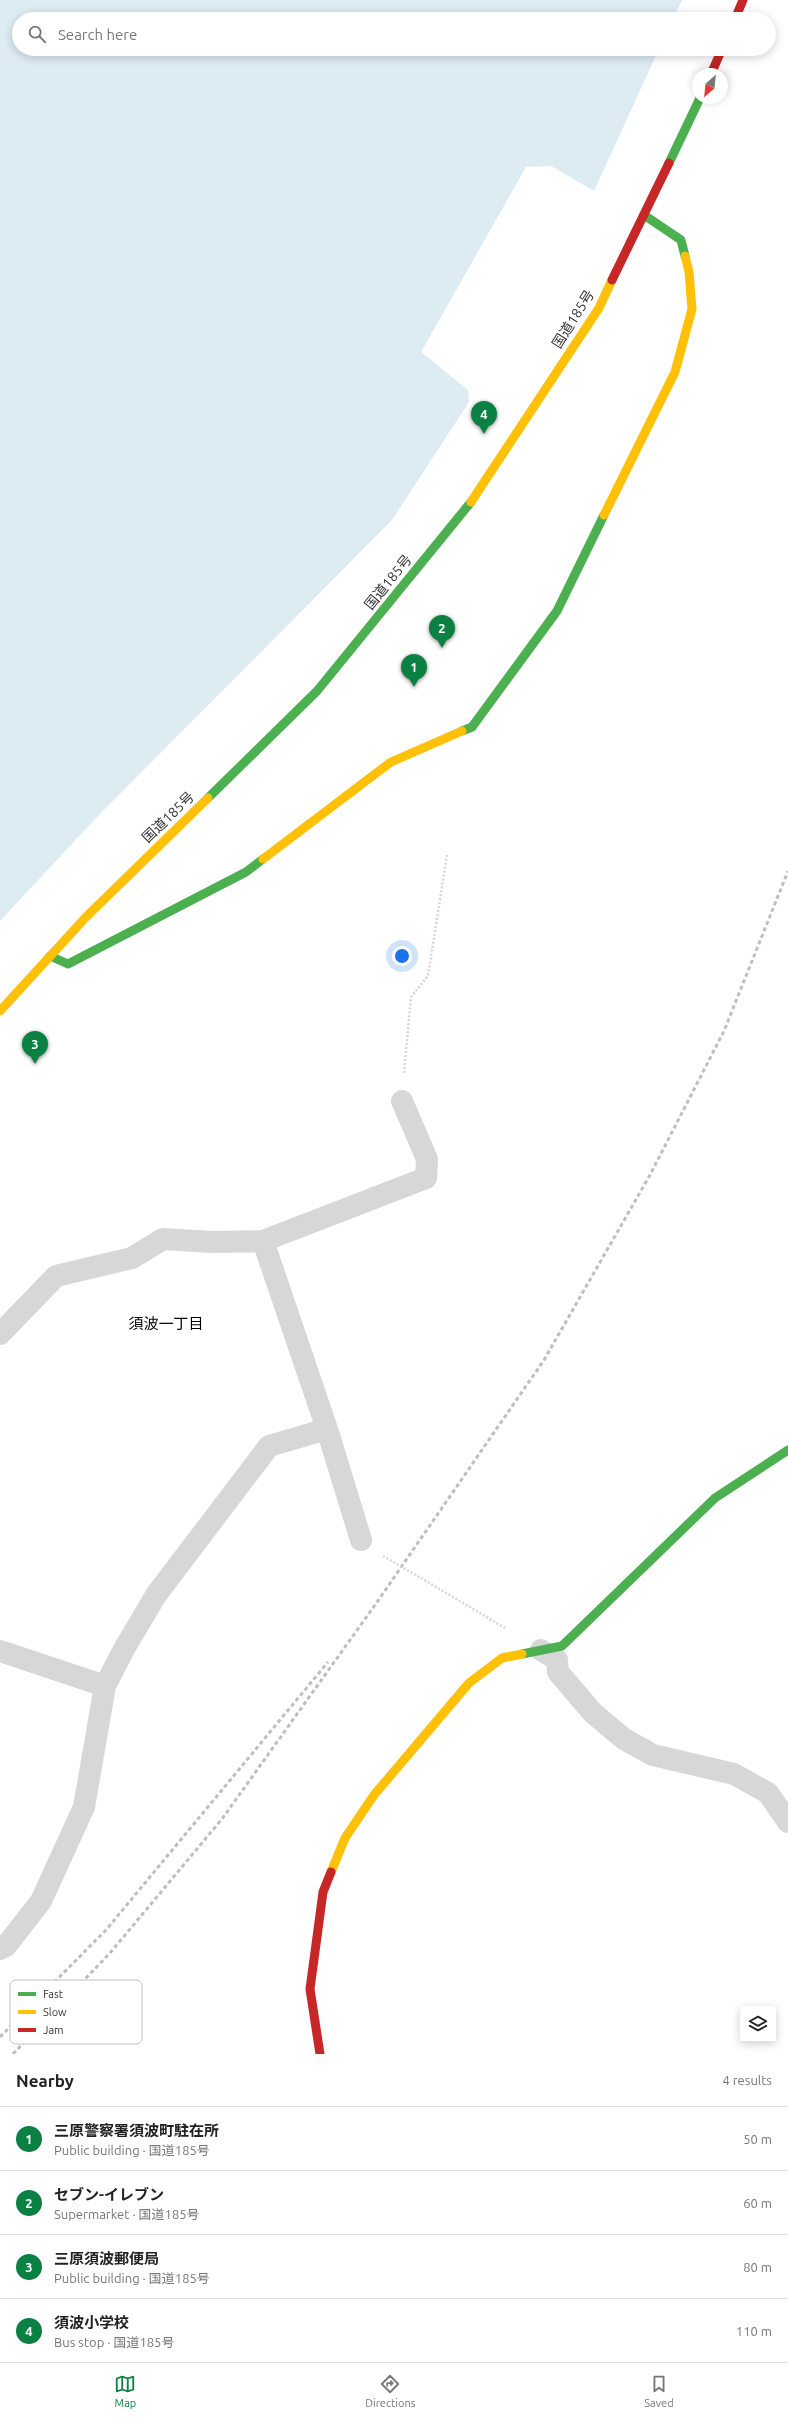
<!DOCTYPE html>
<meta charset="utf-8">
<style>
:root{--surface:#fff;--page:#f6f6f6;--text:#222;--muted:#767676;--line:#e0e0e0;--accent:#0b8043}
body{margin:0;font-family:Ubuntu,"Noto Sans JP",sans-serif;background:var(--page);color:var(--text)}
.controls{position:absolute;right:12px;bottom:12px;display:grid;overflow:hidden;border-radius:4px;box-shadow:0 2px 10px #0003}
.controls button{width:36px;height:36px;display:grid;place-items:center;padding:0;border:0;border-bottom:1px solid var(--line);background:var(--surface);color:var(--text);font:20px sans-serif}
.compass{position:absolute;left:692px;top:68px;width:36px;height:36px;border-radius:50%;background:var(--surface);box-shadow:0 2px 10px #0003;rotate:207deg}
.you{position:absolute;left:402px;top:956px;width:14px;height:14px;margin:-10px;border:3px solid #fff;border-radius:50%;background:#1a73e8;box-shadow:0 0 0 6px #1a73e833}
.badge{display:grid;place-items:center;width:26px;height:26px;border-radius:50%;background:var(--accent);color:#fff;font-size:13px;font-weight:700}
.pin{position:absolute;translate:-50% -33px;filter:drop-shadow(0 1px 2px #0008)}
.pin::after{content:'';position:absolute;top:21px;width:14px;height:12px;background:inherit;clip-path:polygon(0 0,100% 0,50% 100%)}
.list{margin:0;padding:0;list-style:none}
h2{display:flex;justify-content:space-between;align-items:center;height:52px;margin:0;padding:0 16px;font-size:17px}
h2 small{font-size:13px;font-weight:400;color:var(--muted)}
.list li{display:grid;grid-template-columns:26px 1fr auto;gap:12px;align-items:center;box-sizing:border-box;height:64px;padding:0 16px;border-top:1px solid var(--line)}
.list b{display:block;font-size:15px;white-space:nowrap}
.list p{margin:0;font-size:13px;white-space:nowrap;color:var(--muted)}
.list em{font-size:13px;font-style:normal;color:var(--muted)}
.icon{flex:none;width:22px;height:22px;fill:none;stroke:currentColor;stroke-width:2;stroke-linecap:round;stroke-linejoin:round}
.map{position:relative;flex:none;width:788px;height:2054px;overflow:hidden}
.search{position:absolute;background:var(--surface);box-shadow:0 2px 10px #0003;left:12px;right:12px;top:12px;height:44px;display:flex;align-items:center;gap:10px;box-sizing:border-box;padding:0 14px;border-radius:22px;color:var(--muted);font-size:15px}
.sheet{height:308px;background:var(--surface)}
nav{display:flex;justify-content:space-around;align-items:center;box-sizing:border-box;height:56px;border-top:1px solid var(--line);background:var(--surface);font-size:11px;color:var(--muted)}
nav a{display:grid;justify-items:center;gap:2px}
nav .on{color:var(--accent)}
.map>svg:first-child{display:block}
.water{fill:#ddebf3}
.lines{fill:none;stroke-linecap:round;stroke-linejoin:round}
.path{stroke:#d6d6d6;stroke-width:2.5;stroke-dasharray:2 2;stroke-linecap:butt}
.street{stroke:#d7d7d7;stroke-width:22}
.fast{stroke:#4caf50;stroke-width:9}
.slow{stroke:#ffc107;stroke-width:9}
.jam{stroke:#c62828;stroke-width:9}
.rail{stroke:#bebebe;stroke-width:3;stroke-dasharray:4 3;stroke-linecap:butt}
.path-bridge{stroke:#d6d6d6;stroke-width:2.5;stroke-dasharray:2 2;stroke-linecap:butt}
.labels{text-anchor:middle;stroke-width:4;stroke-linejoin:round;paint-order:stroke}
.street-label{font-size:14px;fill:#333;stroke:#fff}
.neighbourhood-label{font-size:15px;fill:#000;stroke:#fff}
.key{fill:#fff;stroke:#c2c2c2;stroke-width:1}
.key-label{font-size:11px;fill:#333}
</style>
<div class="map">
<svg width="788" height="2054" viewBox="0 0 788 2054">
<rect width="100%" height="100%" fill="#fff"/>
<path class="water" d="M0 0H682L673 19H19V49H659L594 191 551 166 526 167 421 352 468 390 469 402 392 520 96 818 0 921Z"/>
<g class="lines">
<path class="path" d="M404 1073 411 997 428 976 447 855
M421 1578 505 1628"/>
<path class="street" d="M263 1241 426 1178 427 1159 402 1101
M0 1334 56 1276 132 1258 163 1239 212 1242 263 1241 327 1429 361 1540
M541 1650 557 1660 558 1672 593 1713 624 1739 653 1755 734 1774 768 1793 788 1822
M0 1651 105 1686
M0 1949 6 1946 41 1901 84 1807 105 1686 124 1649 156 1595 269 1446 327 1429"/>
<path class="fast" d="M669 163 700 98
M644 215 681 240 685 256
M462 731 472 727 557 611 604 515
M208 798 317 691 471 502
M50 956 68 964 246 872 263 859
M522 1654 562 1646 715 1498 788 1450"/>
<path class="slow" d="M471 502 599 308 612 280
M604 515 675 372 692 309 689 272 685 256
M263 859 391 762 462 731
M0 1011 86 917 208 798
M331 1872 345 1838 374 1795 469 1683 502 1658 522 1654"/>
<path class="jam" d="M735 19 743 0
M711 74 722 49
M612 280 669 163
M320 2054 310 1989 323 1892 331 1872"/>
<path class="rail" d="M0 2037 106 1930 328 1662
M13 2054 110 1953 222 1819 375 1605 544 1360 650 1175 724 1031 788 871"/>
<path class="path-bridge" d="M383 1556 421 1578"/>
</g>
<g class="labels">
<g class="street-label">
<text transform="translate(573 319) rotate(-58)" y="5">国道185号</text>
<text transform="translate(388 582) rotate(-51)" y="5">国道185号</text>
<text transform="translate(168 817) rotate(-44)" y="5">国道185号</text>
</g>
<g class="neighbourhood-label">
<text x="166" y="1329">須波一丁目</text>
</g>
</g>
<rect x="10" y="1980" width="132" height="64" rx="6" class="key"/>
<rect x="18" y="1992" width="18" height="4" fill="#4caf50"/>
<rect x="18" y="2010" width="18" height="4" fill="#ffc107"/>
<rect x="18" y="2028" width="18" height="4" fill="#c62828"/>
<g class="key-label">
<text x="43" y="1998">Fast</text>
<text x="43" y="2016">Slow</text>
<text x="43" y="2034">Jam</text>
</g>
</svg>
<div class="controls">
<button><svg class="icon" aria-label="layers" viewBox="0 0 24 24"><path d="M12 4l9 5-9 5-9-5zM3 14l9 5 9-5"/></svg></button>
</div>
<svg class="compass" viewBox="-18 -18 36 36"><path d="M0-13l5 13h-10z" fill="#e53935"/><path d="M0 13l5-13h-10z" fill="#767676"/></svg>
<div class="you"></div>
<div class="pin badge" style="left:414px;top:687px">1</div>
<div class="pin badge" style="left:442px;top:648px">2</div>
<div class="pin badge" style="left:35px;top:1064px">3</div>
<div class="pin badge" style="left:484px;top:434px">4</div>
<div class="search"><svg class="icon" aria-label="search" viewBox="0 0 24 24"><circle cx="10" cy="10" r="6"/><path d="M15 15l6 6"/></svg>Search here</div>
</div>
<section class="sheet">
<h2>Nearby<small>4 results</small></h2>
<ul class="list">
<li><span class="badge">1</span><div><b>三原警察署須波町駐在所</b><p>Public building · 国道185号</p></div><em>50 m</em></li>
<li><span class="badge">2</span><div><b>セブン-イレブン</b><p>Supermarket · 国道185号</p></div><em>60 m</em></li>
<li><span class="badge">3</span><div><b>三原須波郵便局</b><p>Public building · 国道185号</p></div><em>80 m</em></li>
<li><span class="badge">4</span><div><b>須波小学校</b><p>Bus stop · 国道185号</p></div><em>110 m</em></li>
</ul>
</section>
<nav>
<a class="on"><svg class="icon" aria-label="map" viewBox="0 0 24 24"><path d="M3 6l6-2 6 2 6-2v14l-6 2-6-2-6 2zM9 4v14M15 6v14"/></svg>Map</a>
<a><svg class="icon" aria-label="directions" viewBox="0 0 24 24"><path d="M12 3l9 9-9 9-9-9zM9 14v-3h6M13 9l2 2-2 2"/></svg>Directions</a>
<a><svg class="icon" aria-label="saved" viewBox="0 0 24 24"><path d="M7 4h10v16l-5-4-5 4z"/></svg>Saved</a>
</nav>
